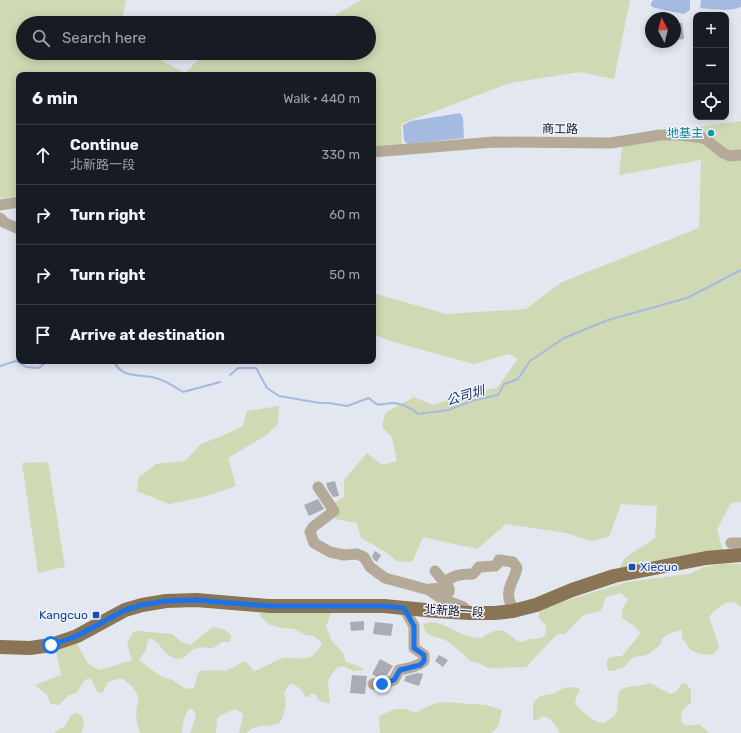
<!DOCTYPE html>
<meta charset="utf-8">
<style>
:root{--surface:#171b24;--page:#242831;--text:#f1f3f6;--muted:#9ea1a6;--line:#363941}
body{margin:0;font-family:Rubik,"Noto Sans TC",sans-serif;background:var(--page);color:var(--text)}
.controls{position:absolute;right:12px;top:12px;display:grid;overflow:hidden;border-radius:8px;box-shadow:0 2px 10px #0003}
.controls button{width:36px;height:36px;display:grid;place-items:center;padding:0;border:0;border-bottom:1px solid var(--line);background:var(--surface);color:var(--text);font:20px sans-serif}
.compass{position:absolute;left:645px;top:12px;width:36px;height:36px;border-radius:50%;background:var(--surface);box-shadow:0 2px 10px #0003;rotate:353deg}
.stop{position:absolute;width:12px;height:12px;margin:-9px;border:3px solid #1a73e8;border-radius:50%;background:#fff}
.stop.end{background:#1a73e8;border-color:#fff;box-shadow:0 1px 4px #0008}
.list{margin:0;padding:0;list-style:none}
h2{display:flex;justify-content:space-between;align-items:center;height:52px;margin:0;padding:0 16px;font-size:17px}
h2 small{font-size:13px;font-weight:400;color:var(--muted)}
.list li{display:grid;grid-template-columns:26px 1fr auto;gap:12px;align-items:center;box-sizing:border-box;height:60px;padding:0 16px;border-top:1px solid var(--line)}
.list b{display:block;font-size:15px;white-space:nowrap}
.list p{margin:0;font-size:13px;white-space:nowrap;color:var(--muted)}
.list em{font-size:13px;font-style:normal;color:var(--muted)}
.icon{flex:none;width:22px;height:22px;fill:none;stroke:currentColor;stroke-width:2;stroke-linecap:round;stroke-linejoin:round}
.map{position:relative;flex:none;width:741px;height:733px;overflow:hidden}
.search{position:absolute;background:var(--surface);box-shadow:0 2px 10px #0003;left:16px;top:16px;width:360px;height:44px;display:flex;align-items:center;gap:10px;box-sizing:border-box;padding:0 14px;border-radius:22px;color:var(--muted);font-size:15px}
.panel{position:absolute;background:var(--surface);box-shadow:0 2px 10px #0003;left:16px;top:72px;width:360px;height:292px;border-radius:8px}
.map>svg:first-child{display:block}
.green{fill:#cfd9b3}
.water{fill:#a5bae1}
.lines{fill:none;stroke-linecap:round;stroke-linejoin:round}
.stream{stroke:#a5bae1;stroke-width:2}
.building{fill:#a8acb5}
.minor{stroke:#b5a998;stroke-width:11}
.major{stroke:#897556;stroke-width:14}
.route{stroke:#1a73e8;stroke-width:5}
.culture-dot{fill:#0f9aa8;stroke:#f1f4fe;stroke-width:1.5}
.transit-dot{fill:#1a4fb4;stroke:#f1f4fe;stroke-width:1.5}
.labels{text-anchor:middle;stroke-width:3;stroke-linejoin:round;paint-order:stroke}
.street-label{font-size:12px;fill:#111215;stroke:#f1f4fe}
.culture-label{font-size:12px;fill:#0d838f;stroke:#f1f4fe;text-anchor:end}
.transit-label{font-size:12px;fill:#164399;stroke:#f1f4fe;text-anchor:start}
.water-label{font-size:13px;font-style:italic;fill:#1b3363;stroke:#f1f4fe}
</style>
<div class="map">
<svg width="741" height="733" viewBox="0 0 741 733">
<rect width="100%" height="100%" fill="#e3e7f0"/>
<path class="green" d="M0 0H126L121 23H23V53H147L185 73 205 53H369V23H322L361 0H630L614 79 579 72 510 83 401 124 402 147H373V75H19V196L0 198Z
M741 121V502L731 503 717 529 724 555 617 573 625 558 655 538 657 506 621 504 609 537 590 541 566 533 506 524 477 549 423 537 412 562 397 561 384 551 361 538 357 523 335 519 328 507 344 497V480L367 453 382 465 397 461 392 437 382 427 385 413 414 397 433 405 467 393 497 388 518 359 509 354 474 364 390 341 373 334V293L446 314 526 309 562 282 699 228 701 160 619 175 623 138Z
M279 406 278 424 265 436 228 458 236 486 203 497 169 504 137 491 139 477 156 464 185 461 201 444 222 436 243 426 247 411Z
M48 462 65 567 38 573 22 463Z
M724 564H741V607L734 602C723 602 716 609 709 617L719 647C717 650 716 653 713 654 709 656 694 653 691 650 687 647 686 641 682 638V630L668 634 662 639 660 645 647 655 635 657 632 658 624 667 613 671H609L607 667V660L610 657 622 656 640 634C638 626 629 623 622 618V611L628 599 620 593 606 597 601 611 583 615 565 634H558L555 636 526 667 488 668 478 663 470 661C463 654 455 646 445 640 439 637 430 637 425 631 424 628 424 627 424 624 434 618 451 629 460 633 465 636 476 638 482 638 488 634 494 629 502 631 508 633 513 638 518 641 522 643 524 641 527 640 537 637 548 642 546 626L539 618V610L562 602 627 582 689 574 704 567Z
M259 613H331L326 626 332 641 343 653 346 662 358 666 364 670 354 671 342 666 336 668 328 680 330 703C321 702 321 703 315 694H311L308 697H305L302 690 293 684 289 685 284 692 286 704 282 719 278 724 268 726 264 725 251 729 246 733H239L243 715 241 712 235 709 221 715 217 719 216 733H190L196 717 193 709H189C183 718 183 723 182 733H140C137 724 135 715 137 706 137 703 140 700 138 696 135 688 129 684 122 678L108 682 103 692 100 693 97 691 92 680 89 678 85 680 76 693 69 695 59 705 51 704 47 695 35 685 61 675 54 643 73 636 88 664 100 670 132 660 127 644 133 632 140 631 172 634 182 642 190 645 213 627 225 630 231 635V639L229 642H222L213 648C207 649 203 646 197 648 186 651 185 665 170 656 163 652 160 643 152 639H149L147 643 146 650 139 660 160 676 172 680 186 689 194 688 198 673 201 671 212 670 226 671 243 662 247 663 254 671C265 668 273 660 284 658 292 657 304 661 312 656 316 654 320 648 322 643L314 636 306 635 294 629 283 628 270 625 261 617Z
M650 683 670 694 677 691 681 684 685 683 691 690V703L682 710 681 721C686 728 692 725 699 724L709 733H560L554 723 547 717H542L535 721 533 718V706L534 702 540 696 553 694 564 688 577 687 580 690 576 697 575 704C579 709 598 725 604 723 608 721 611 717 615 716 619 708 616 698 620 691 624 685 642 687 650 683Z
M445 702 485 705 502 710C500 719 499 728 491 733H380L379 719 380 716 383 714 396 709H405L413 712H417L433 704Z
M75 713C86 714 85 725 81 733H54L65 726 71 715Z"/>
<path class="water" d="M653 0H690V10L684 14 655 8 651 6V3Z
M701 0H741V7C729 12 713 9 700 8Z
M460 113 463 118 464 138 408 144 404 141 403 125 411 121Z"/>
<g class="lines">
<path class="stream" d="M114 361C121 378 137 374 152 377 163 379 174 386 183 392L220 382
M0 366 16 361 26 367 39 368 47 361
M230 375 238 368H256L267 388 279 396 320 403H329L347 406 369 398C379 408 379 404 392 403 400 403 412 408 418 414L449 410 471 401 498 395 504 384 518 379 530 361 564 338 608 320 687 298 741 270"/>
</g>
<path class="building" d="M682 23 684 39 675 40V24Z
M335 481 339 496 333 497 328 489 326 483Z
M318 499 324 509 309 516 304 505Z
M375 551 381 555 377 562 374 560 372 556Z
M364 621V630L351 631 350 622Z
M375 622 393 624 391 636 373 634Z
M439 655 448 660 443 667 435 661Z
M380 659 393 666 387 675 377 677 372 674Z
M418 673 423 674 419 686 404 681 406 676Z
M352 675 367 676 365 694 350 693Z"/>
<g class="lines">
<path class="minor" d="M373 152 494 142 611 143 660 135H679L704 138 723 153 730 156 741 155
M0 205 19 202
M0 218 5 223 19 229
M318 487 334 511 313 527 310 532 314 543 330 552 344 555 357 554 364 557 370 567 385 578 429 590 442 599 463 607 469 613
M731 543H741
M444 582C455 575 460 574 473 574L479 567 495 566 498 563 499 560 513 562 517 568C515 577 510 584 509 591 507 597 511 604 513 611
M431 589 441 588 449 592V588L435 571
M373 684H382L394 680 399 670C409 668 417 667 424 661V655L414 648V626L404 608"/>
<path class="major" d="M0 647 30 648 51 645 77 636 125 610 142 605 166 601 196 600 269 606H384L436 611 469 613H495L513 611 536 605 572 590 614 576 706 558 741 555"/>
</g>
<g class="lines">
<path class="route" d="M51 645 77 636 125 610 142 605 166 601 196 600 269 606H384L404 608 414 626V648L424 655V661L420 665 400 670 394 680 382 684"/>
</g>
<circle class="culture-dot" cx="711" cy="133" r="4"/>
<g class="transit-dot">
<rect x="628" y="563" width="8" height="8" rx="2"/>
<rect x="92" y="611" width="8" height="8" rx="2"/>
</g>
<g class="labels">
<g class="street-label">
<text transform="translate(560 129) rotate(1)" y="4">商工路</text>
<text transform="translate(454 611) rotate(3)" y="4">北新路一段</text>
</g>
<g class="culture-label">
<text x="703" y="137">地基主</text>
</g>
<g class="transit-label">
<text x="640" y="571">Xiecuo</text>
<text x="88" y="619" text-anchor="end">Kangcuo</text>
</g>
<g class="water-label">
<text transform="translate(465 395) rotate(-16)" y="5">公司圳</text>
</g>
</g>
</svg>
<div class="controls">
<button>+</button>
<button>−</button>
<button><svg class="icon" aria-label="locate" viewBox="0 0 24 24"><circle cx="12" cy="12" r="6"/><path d="M12 2v4M12 18v4M2 12h4M18 12h4"/></svg></button>
</div>
<svg class="compass" viewBox="-18 -18 36 36"><path d="M0-13l5 13h-10z" fill="#e53935"/><path d="M0 13l5-13h-10z" fill="#9ea1a6"/></svg>
<div class="stop" style="left:51px;top:645px"></div>
<div class="stop end" style="left:382px;top:684px"></div>
<div class="search"><svg class="icon" aria-label="search" viewBox="0 0 24 24"><circle cx="10" cy="10" r="6"/><path d="M15 15l6 6"/></svg>Search here</div>
<section class="panel">
<h2>6 min<small>Walk · 440 m</small></h2>
<ul class="list">
<li><svg class="icon" aria-label="ahead" viewBox="0 0 24 24"><path d="M12 20V5M6 11l6-6 6 6"/></svg><div><b>Continue</b><p>北新路一段</p></div><em>330 m</em></li>
<li><svg class="icon" aria-label="right" viewBox="0 0 24 24"><path d="M7 20v-9h11M14 6l5 5-5 5"/></svg><div><b>Turn right</b></div><em>60 m</em></li>
<li><svg class="icon" aria-label="right" viewBox="0 0 24 24"><path d="M7 20v-9h11M14 6l5 5-5 5"/></svg><div><b>Turn right</b></div><em>50 m</em></li>
<li><svg class="icon" aria-label="arrive" viewBox="0 0 24 24"><path d="M6 21V4h12l-3 4 3 4H6"/></svg><div><b>Arrive at destination</b></div></li>
</ul>
</section>
</div>
